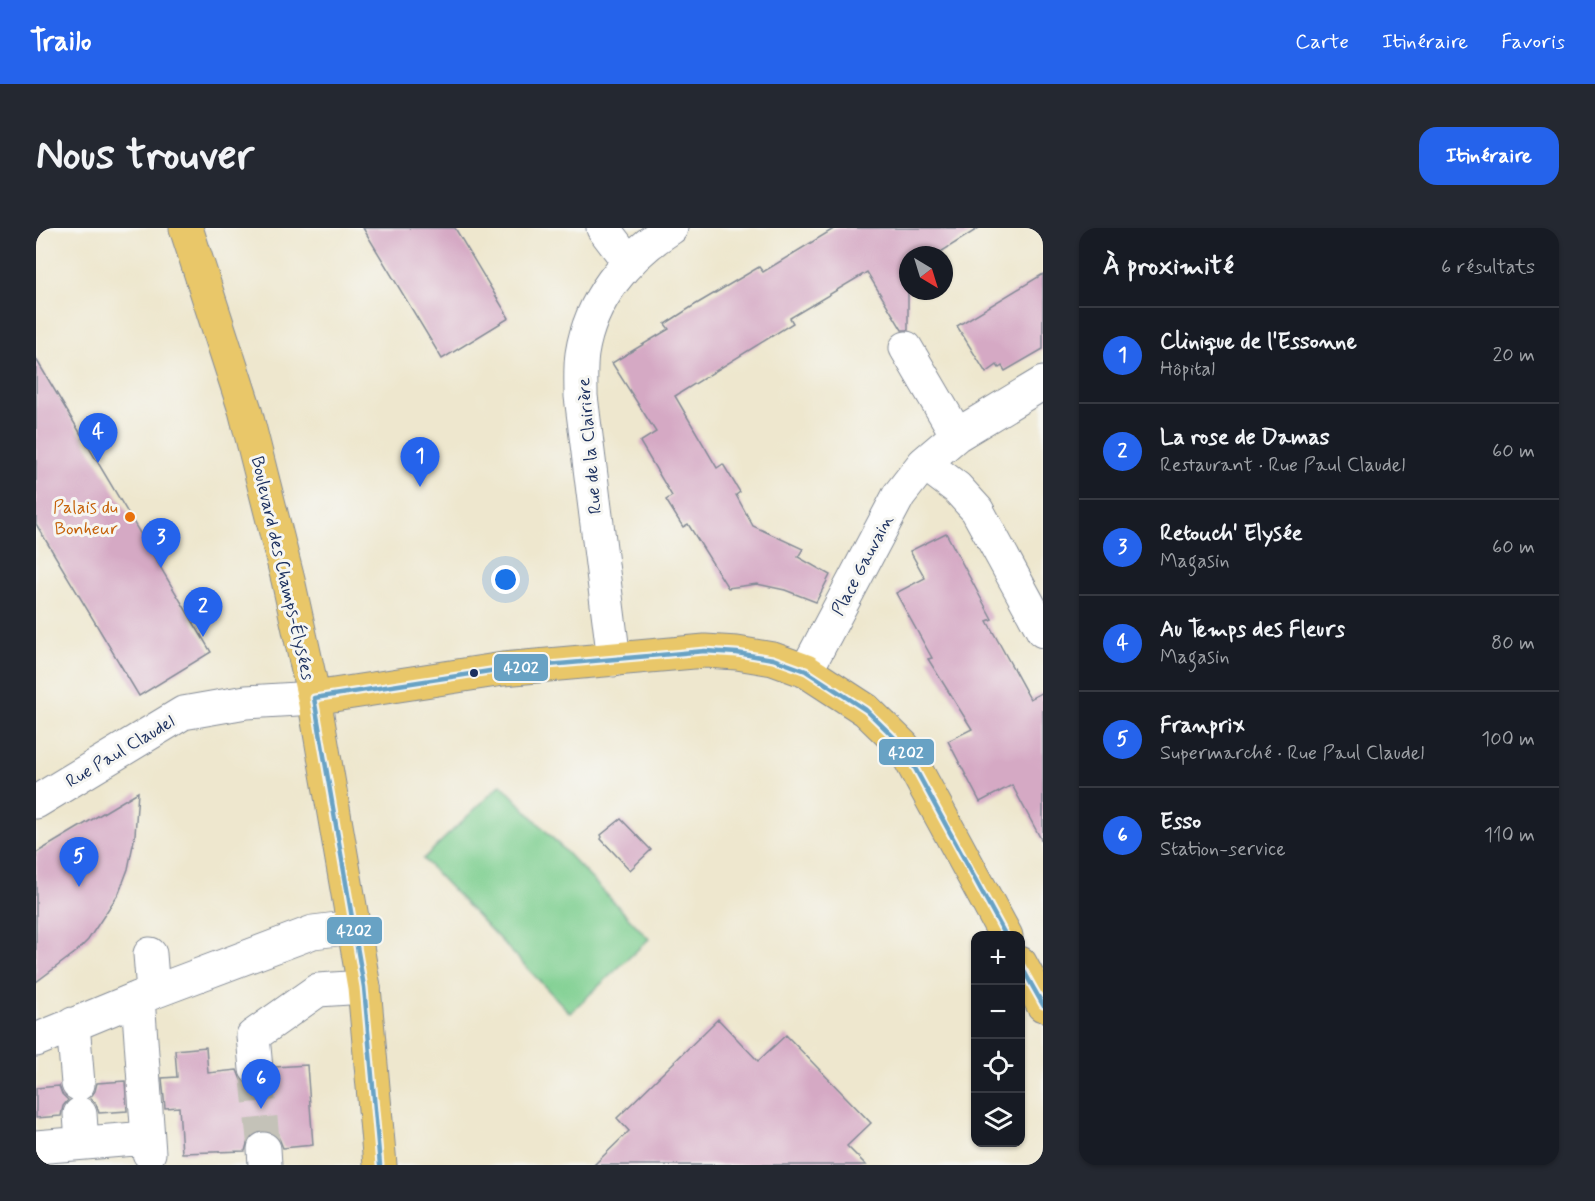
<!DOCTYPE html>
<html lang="fr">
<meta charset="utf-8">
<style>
:root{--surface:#171b24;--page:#242831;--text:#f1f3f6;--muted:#9ea1a6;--line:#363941;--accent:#2563eb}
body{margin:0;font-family:Mynerve,sans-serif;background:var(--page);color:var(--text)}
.controls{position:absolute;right:18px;bottom:18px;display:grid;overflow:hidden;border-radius:12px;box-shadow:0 2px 4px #0004}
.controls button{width:54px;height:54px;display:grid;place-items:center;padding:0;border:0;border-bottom:2px solid var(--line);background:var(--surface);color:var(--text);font:30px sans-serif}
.compass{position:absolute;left:863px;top:18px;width:54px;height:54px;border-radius:50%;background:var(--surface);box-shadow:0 2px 4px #0004;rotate:142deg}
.you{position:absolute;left:470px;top:352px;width:21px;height:21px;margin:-15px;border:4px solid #fff;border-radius:50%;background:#1a73e8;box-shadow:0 0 0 9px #1a73e833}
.badge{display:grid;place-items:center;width:39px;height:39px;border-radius:50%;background:var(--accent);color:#fff;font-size:20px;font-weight:700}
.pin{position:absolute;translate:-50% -50px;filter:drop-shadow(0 2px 3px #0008)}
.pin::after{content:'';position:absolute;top:32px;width:21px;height:18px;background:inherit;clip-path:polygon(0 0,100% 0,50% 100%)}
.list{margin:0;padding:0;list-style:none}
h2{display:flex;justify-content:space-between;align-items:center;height:78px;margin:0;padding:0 24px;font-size:26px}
h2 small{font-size:20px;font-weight:400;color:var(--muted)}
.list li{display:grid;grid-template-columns:39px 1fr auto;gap:18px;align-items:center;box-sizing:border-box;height:96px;padding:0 24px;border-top:2px solid var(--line)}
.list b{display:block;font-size:22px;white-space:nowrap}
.list p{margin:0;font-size:20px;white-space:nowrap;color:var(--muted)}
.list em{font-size:20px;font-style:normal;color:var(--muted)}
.icon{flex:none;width:33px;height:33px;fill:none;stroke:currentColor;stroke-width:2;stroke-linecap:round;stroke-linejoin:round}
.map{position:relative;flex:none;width:1007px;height:937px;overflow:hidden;border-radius:18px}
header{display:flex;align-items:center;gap:36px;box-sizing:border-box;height:84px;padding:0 30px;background:var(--accent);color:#fff}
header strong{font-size:28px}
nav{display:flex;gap:33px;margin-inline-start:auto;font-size:21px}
.intro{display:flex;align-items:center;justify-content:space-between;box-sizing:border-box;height:144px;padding:0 36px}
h1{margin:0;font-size:42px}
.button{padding:15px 27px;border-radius:18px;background:var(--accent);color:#fff;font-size:21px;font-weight:700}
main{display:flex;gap:36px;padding:0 36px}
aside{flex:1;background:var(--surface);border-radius:18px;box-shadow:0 2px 4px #0004}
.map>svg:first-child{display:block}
.green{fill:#7ecf90;stroke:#4c7f77;stroke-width:1.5}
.building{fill:#d5a9c4}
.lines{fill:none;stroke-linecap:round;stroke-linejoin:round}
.minor-tunnel{stroke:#c4c2b8;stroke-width:33;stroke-dasharray:33 16;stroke-linecap:butt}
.minor-casing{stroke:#848b96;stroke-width:35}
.major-casing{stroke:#848b96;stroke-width:35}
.minor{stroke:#fff;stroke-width:33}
.major{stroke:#e9c769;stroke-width:33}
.bus-1-casing{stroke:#f6f6f2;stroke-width:9}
.bus-1{stroke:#68a2c4;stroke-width:4.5}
.food-dot{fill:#e8710a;stroke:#f6f6f2;stroke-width:2}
.bus-dot{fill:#1b2f5e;stroke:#f6f6f2;stroke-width:2}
.labels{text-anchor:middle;stroke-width:6;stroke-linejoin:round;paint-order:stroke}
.street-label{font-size:18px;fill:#1b2f5e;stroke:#f6f6f2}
.food-label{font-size:18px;fill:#c56008;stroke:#f6f6f2;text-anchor:end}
.line-badge{stroke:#f6f6f2;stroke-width:2}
.badge-label{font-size:16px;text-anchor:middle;font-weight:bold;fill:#fff}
</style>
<header>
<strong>Trailo</strong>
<nav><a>Carte</a><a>Itinéraire</a><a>Favoris</a></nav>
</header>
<div class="intro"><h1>Nous trouver</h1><a class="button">Itinéraire</a></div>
<main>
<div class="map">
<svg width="1007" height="937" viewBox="0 0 1007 937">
<rect width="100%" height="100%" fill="#f6f6f2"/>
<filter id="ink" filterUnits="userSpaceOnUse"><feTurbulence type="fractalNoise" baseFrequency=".0167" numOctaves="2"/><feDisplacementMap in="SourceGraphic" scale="12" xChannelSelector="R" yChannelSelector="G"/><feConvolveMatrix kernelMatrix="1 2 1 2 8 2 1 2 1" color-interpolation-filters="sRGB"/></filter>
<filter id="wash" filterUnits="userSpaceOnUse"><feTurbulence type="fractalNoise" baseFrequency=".008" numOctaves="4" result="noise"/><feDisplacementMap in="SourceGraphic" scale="24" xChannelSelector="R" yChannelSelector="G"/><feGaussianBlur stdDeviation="1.35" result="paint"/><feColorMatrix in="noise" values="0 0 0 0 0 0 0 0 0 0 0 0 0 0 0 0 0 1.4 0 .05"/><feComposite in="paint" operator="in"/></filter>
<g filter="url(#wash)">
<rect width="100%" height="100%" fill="#eee7ce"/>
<path class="green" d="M465 556 613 711 534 785 387 631Z"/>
<g id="blocks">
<path class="building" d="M327 0H419L473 90 406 131Z
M799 0H943L900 27H872V102H866L831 44 754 90 757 95 639 168 681 240 687 236 704 264 700 267 717 298 767 321 762 329 794 347 780 374 749 362 721 356 692 360 652 296 647 299 630 272 636 268 604 214 620 204 576 135 633 101 629 96 657 78 723 39 727 44Z
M1007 46V121L969 143 966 138 963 140 961 137 950 145 921 98Z
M0 131 175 424 103 468 0 296Z
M910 305 956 391 951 393 994 471 1007 464V615L976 557 944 574 912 513 936 501 892 431 896 430 860 365 889 350 874 323Z
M102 564 99 607 92 641 83 665 52 712 40 724 0 754V625Z
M585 591 615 622 594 642 565 611 566 609 565 607Z
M682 791 722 833 750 807 835 895 811 918 830 937H558L593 903 581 890Z
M170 819 172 845 201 842 205 852 213 858 222 860 231 856 237 848 239 839 271 837 277 917 247 920 243 910 237 905 227 902 218 905 212 912 209 923 146 925 143 879 129 880 126 850 141 849 139 822Z
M89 853 91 883 63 885 60 876 54 870 59 863 61 855Z
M23 858 26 866 32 872 27 878 25 888 0 890V860Z"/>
</g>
</g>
<g filter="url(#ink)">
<use href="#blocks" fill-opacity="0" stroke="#848b96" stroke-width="1.5"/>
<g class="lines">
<path class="minor-tunnel" d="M220 841 228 921"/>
<defs>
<path id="minor" d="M567 0 592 33
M870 120 921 207
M888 235 921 260 941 282 1007 403
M578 432 545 168C545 155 544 140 546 126 554 73 590 28 635 0
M770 443 863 267 888 235 921 207 1007 155
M0 574 147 485 210 474 278 470
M114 726 117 764
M102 770 113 925
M37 796 42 856
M0 812 102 770 277 704 318 699
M220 841 217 808 282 762 328 759
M44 886 46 915
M0 919 111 910
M228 921 229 937"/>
<path id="major" d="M150 0 209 182 252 352 278 470 328 759 344 937
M278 470 467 441 669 423 701 425 737 431 770 443 830 482 867 518 970 708
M984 735 1007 777"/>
</defs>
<use href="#minor" class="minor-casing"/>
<use href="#major" class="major-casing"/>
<use href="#minor" class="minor"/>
<use href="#major" class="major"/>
<defs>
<path id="bus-1" d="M278 470 467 441 669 423 701 425 737 431 770 443 830 482 867 518 970 708
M278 470 328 759 344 937
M984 736 1007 777"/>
</defs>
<use href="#bus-1" class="bus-1-casing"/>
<use href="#bus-1" class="bus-1"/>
</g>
</g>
<circle class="food-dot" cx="94" cy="289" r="6"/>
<circle class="bus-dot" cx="438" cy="445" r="5"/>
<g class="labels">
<g class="street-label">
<text transform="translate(553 218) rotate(-95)" y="6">Rue de la Clairière</text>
<text transform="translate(826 337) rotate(-62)" y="6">Place Gauvain</text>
<text transform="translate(247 340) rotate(77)" y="6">Boulevard des Champs-Élysées</text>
<text transform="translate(84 523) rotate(-31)" y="6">Rue Paul Claudel</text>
</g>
<g class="food-label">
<text x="82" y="285">Palais du<tspan x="82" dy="21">Bonheur</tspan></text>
</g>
</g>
<g class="line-badge">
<rect x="457" y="425" width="56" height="29" rx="6" fill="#68a2c4"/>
<rect x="842" y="510" width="57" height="28" rx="6" fill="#68a2c4"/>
<rect x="290" y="688" width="57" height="29" rx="6" fill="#68a2c4"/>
</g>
<g class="badge-label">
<text x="485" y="445">4202</text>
<text x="870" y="530">4202</text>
<text x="318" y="708">4202</text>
</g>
</svg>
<div class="controls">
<button>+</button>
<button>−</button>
<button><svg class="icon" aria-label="locate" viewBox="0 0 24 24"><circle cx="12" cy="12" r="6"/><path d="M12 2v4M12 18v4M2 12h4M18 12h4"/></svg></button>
<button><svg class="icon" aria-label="layers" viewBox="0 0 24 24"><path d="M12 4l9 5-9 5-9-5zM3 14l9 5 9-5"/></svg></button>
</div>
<svg class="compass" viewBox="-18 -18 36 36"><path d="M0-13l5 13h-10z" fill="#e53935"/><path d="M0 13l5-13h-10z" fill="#9ea1a6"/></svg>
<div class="you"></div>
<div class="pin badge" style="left:384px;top:259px">1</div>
<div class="pin badge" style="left:167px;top:409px">2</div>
<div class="pin badge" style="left:125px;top:340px">3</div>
<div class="pin badge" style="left:62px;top:235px">4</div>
<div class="pin badge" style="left:43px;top:659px">5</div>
<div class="pin badge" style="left:225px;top:881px">6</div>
</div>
<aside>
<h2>À proximité<small>6 résultats</small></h2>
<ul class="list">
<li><span class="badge">1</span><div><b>Clinique de l'Essonne</b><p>Hôpital</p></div><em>20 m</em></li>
<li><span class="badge">2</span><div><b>La rose de Damas</b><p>Restaurant · Rue Paul Claudel</p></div><em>60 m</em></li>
<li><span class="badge">3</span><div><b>Retouch' Elysée</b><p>Magasin</p></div><em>60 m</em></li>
<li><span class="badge">4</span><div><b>Au Temps des Fleurs</b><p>Magasin</p></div><em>80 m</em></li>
<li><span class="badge">5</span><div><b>Franprix</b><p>Supermarché · Rue Paul Claudel</p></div><em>100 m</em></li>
<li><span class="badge">6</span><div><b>Esso</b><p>Station-service</p></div><em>110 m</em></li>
</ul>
</aside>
</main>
